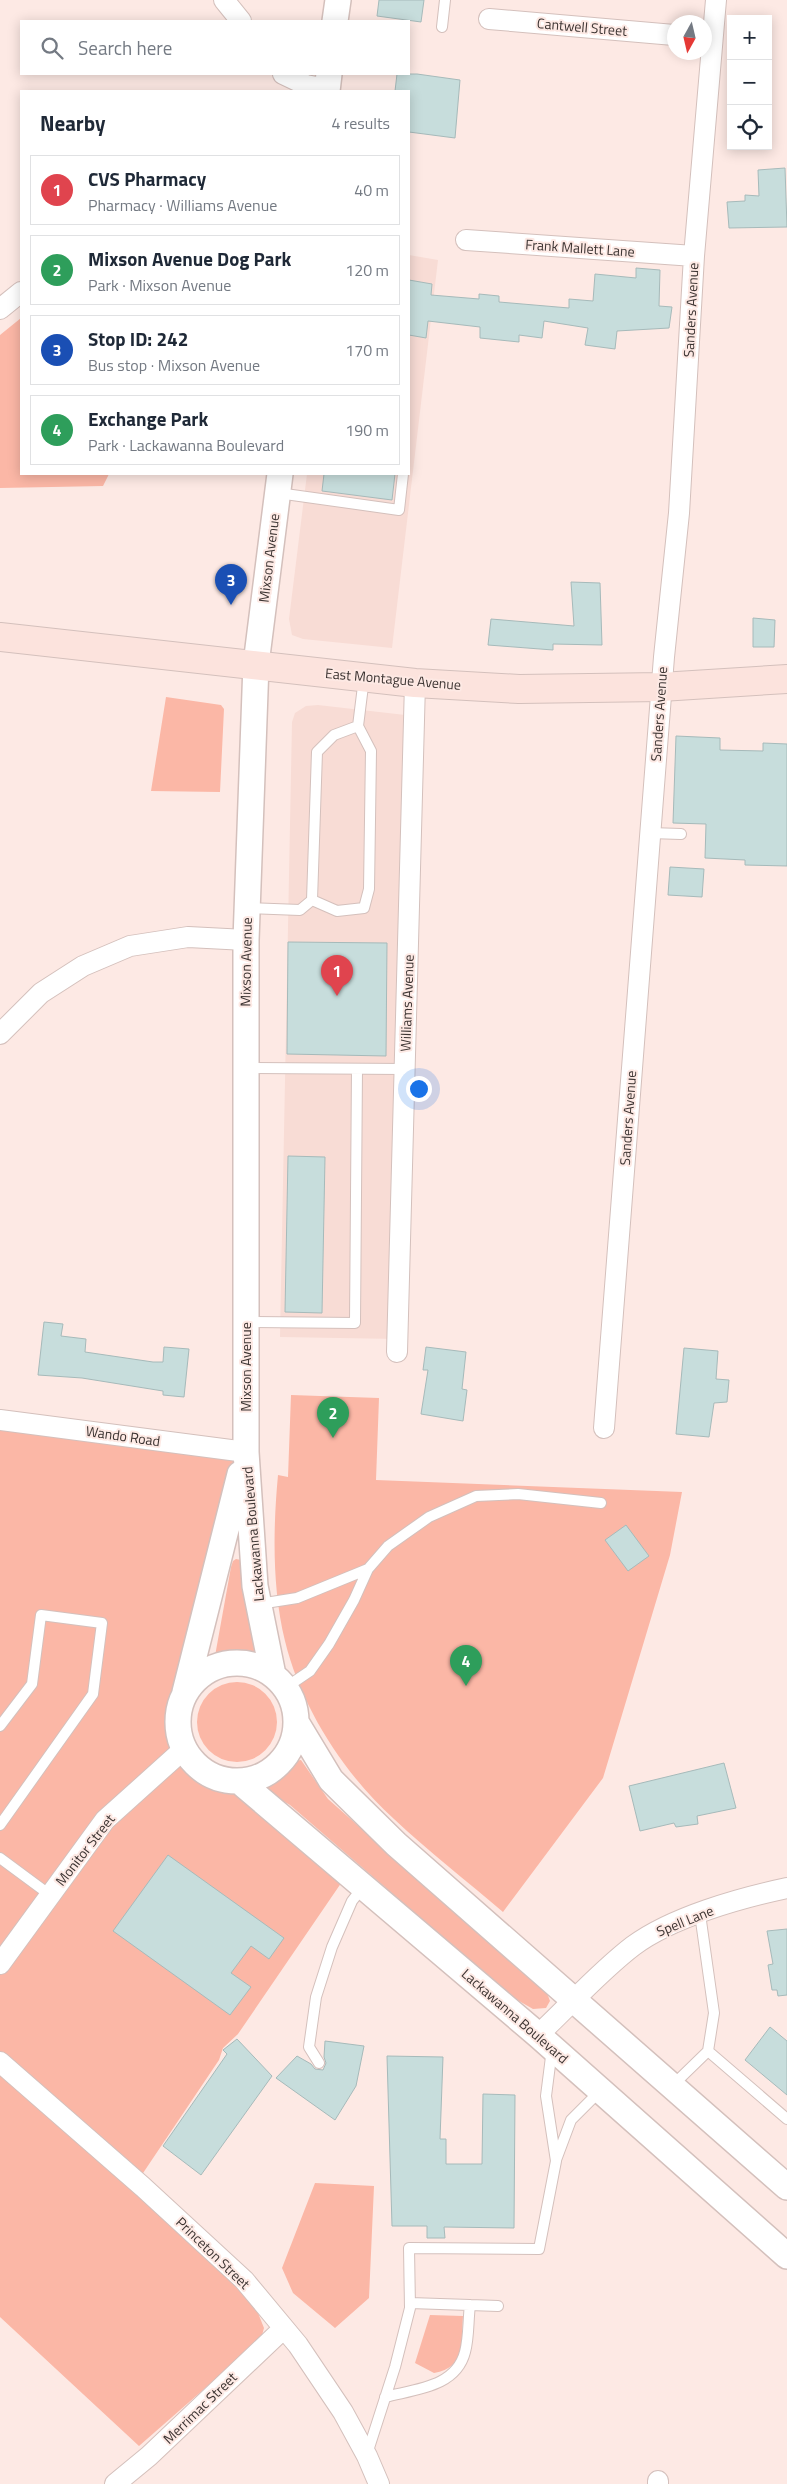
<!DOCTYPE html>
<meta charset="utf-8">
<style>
:root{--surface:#fff;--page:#f2f2f3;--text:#1f2937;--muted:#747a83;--line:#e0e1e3;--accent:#126262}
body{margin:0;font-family:"Titillium Web",sans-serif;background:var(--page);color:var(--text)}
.controls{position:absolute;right:15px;top:15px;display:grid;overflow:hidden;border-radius:0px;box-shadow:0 2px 12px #0003}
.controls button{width:45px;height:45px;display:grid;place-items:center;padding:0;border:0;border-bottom:1px solid var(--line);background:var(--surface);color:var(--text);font:25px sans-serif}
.compass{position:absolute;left:667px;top:15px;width:45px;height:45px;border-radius:50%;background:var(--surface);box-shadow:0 2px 12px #0003;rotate:188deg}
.you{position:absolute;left:418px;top:1088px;width:18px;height:18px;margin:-12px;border:4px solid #fff;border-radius:50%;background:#1a73e8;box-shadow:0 0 0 8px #1a73e833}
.badge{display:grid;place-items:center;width:32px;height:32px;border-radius:50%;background:var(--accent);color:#fff;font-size:16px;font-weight:700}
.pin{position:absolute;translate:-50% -41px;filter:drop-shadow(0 1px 2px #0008)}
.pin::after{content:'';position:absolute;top:26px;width:18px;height:15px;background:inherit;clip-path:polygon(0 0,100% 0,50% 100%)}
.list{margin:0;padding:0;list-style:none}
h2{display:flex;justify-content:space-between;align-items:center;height:65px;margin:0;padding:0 20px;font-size:21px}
h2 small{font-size:16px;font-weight:400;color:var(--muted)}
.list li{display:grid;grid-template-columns:32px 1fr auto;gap:15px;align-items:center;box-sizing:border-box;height:70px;margin:0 10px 10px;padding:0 10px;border:1px solid var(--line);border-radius:0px}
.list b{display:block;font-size:19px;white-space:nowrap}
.list p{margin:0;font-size:16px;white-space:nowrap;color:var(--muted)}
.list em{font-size:16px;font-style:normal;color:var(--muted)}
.icon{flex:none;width:28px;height:28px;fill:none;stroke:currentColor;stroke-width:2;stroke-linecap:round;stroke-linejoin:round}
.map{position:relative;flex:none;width:787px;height:2484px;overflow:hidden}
.search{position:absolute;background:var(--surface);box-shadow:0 2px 12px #0003;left:20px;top:20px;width:390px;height:55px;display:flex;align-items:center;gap:12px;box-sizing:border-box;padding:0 18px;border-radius:0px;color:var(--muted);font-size:19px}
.panel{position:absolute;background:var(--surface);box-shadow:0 2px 12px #0003;left:20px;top:90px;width:390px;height:385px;border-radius:0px}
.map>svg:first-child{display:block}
.built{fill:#f8dcd5}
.green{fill:#fbb7a6}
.building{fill:#c7dddc;stroke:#a6baba}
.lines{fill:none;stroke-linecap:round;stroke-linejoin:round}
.service-casing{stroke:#d4c0bc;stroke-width:12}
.minor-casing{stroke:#d4c0bc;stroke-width:22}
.tertiary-casing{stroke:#d4c0bc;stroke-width:28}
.secondary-casing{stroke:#d4c0bc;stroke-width:30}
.service{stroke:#fff;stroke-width:10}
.minor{stroke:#fff;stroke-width:20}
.tertiary{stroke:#fff;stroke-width:25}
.secondary{stroke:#fce3dd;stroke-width:28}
.labels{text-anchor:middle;stroke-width:4;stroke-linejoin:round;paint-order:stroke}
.street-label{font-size:14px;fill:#3c3432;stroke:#fde9e4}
</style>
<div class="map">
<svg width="787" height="2484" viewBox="0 0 787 2484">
<rect width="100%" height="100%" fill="#fde9e4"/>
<path class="built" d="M409 255 438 260 392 648 303 639 292 635 289 619 307 474H409Z
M318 705 414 716 398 1339 280 1337 292 722 295 713 306 706Z"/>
<path class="green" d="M21 318V474H109L103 486 0 488V335Z
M166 697 221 705 224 709 220 792 151 791Z
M291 1395 379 1398 376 1480 682 1492 670 1555 603 1778 503 1912C467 1881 429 1852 394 1819 344 1774 301 1707 285 1641 272 1588 273 1528 278 1475L288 1477Z
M0 1420 246 1452 178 1713C178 1755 198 1777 239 1781L348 1873 238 2034 223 2048 219 2060 137 2182 0 2062Z
M236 1559 241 1560 256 1649 253 1657 215 1656 231 1567 233 1561Z
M197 1722a40 40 0 1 1 80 0a40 40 0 1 1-80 0Z
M301 1760 328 1799 547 1993 550 2001 546 2008 533 2009 512 1997 290 1805 267 1792 268 1786 282 1775 294 1761Z
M0 2074 205 2255 256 2308 264 2328 261 2339 139 2446 0 2317Z
M315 2183 374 2186 369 2298 335 2328 293 2293 282 2268Z
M430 2315 463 2316C461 2343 467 2367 434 2373L415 2363Z"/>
<path class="building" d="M379 0H424L421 22 377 16Z
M397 74H417L460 80 455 138 409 132V91H395Z
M785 168 787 227 729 228 727 202 745 201V195L759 196 758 170Z
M636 268 660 270 659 306 672 307 669 328 617 331 615 349 585 345 588 328 544 321 542 338 519 335V342L480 338V327L428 321 426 338 409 335V280L432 284 431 295 479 299V294L499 296V302L569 308V299L593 301 595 274 636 278Z
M324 474H395L392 500 322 491Z
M571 582 600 583 602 645 553 644V650L488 645 491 619 574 626Z
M753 618 775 620 774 647H753Z
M676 736 720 738V750L763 751V743L787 744V866L745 865V860L705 858 706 824 673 823Z
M670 867 704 869 702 897 668 895Z
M288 942 387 943 386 1056 287 1054Z
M288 1156 325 1157 322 1313 285 1312Z
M44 1322 63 1324 61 1336 86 1339 85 1352 153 1362H163L164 1347 189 1349 184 1397 163 1395V1391L82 1378 38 1375Z
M426 1347 466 1352 462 1389 467 1390 463 1421 421 1414 428 1370H423Z
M684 1348 718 1351 716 1379 729 1380 727 1402 714 1403 709 1437 676 1434Z
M626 1525 649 1556 628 1571 605 1540Z
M724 1763 736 1808 697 1816 698 1824 676 1827 674 1823 640 1831 629 1786Z
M168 1855 284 1938 269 1959 251 1946 231 1973 251 1987 230 2015 113 1931Z
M787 1929V1995L778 1996 777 1990H772L768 1965 773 1964 767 1931Z
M770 2027 787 2041V2095L745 2060Z
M237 2039 272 2076 201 2175 163 2146 227 2054 223 2050Z
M325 2041 364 2046 356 2086 335 2120 276 2078 297 2056 311 2064 315 2069 323 2070 326 2063 324 2057Z
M387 2056 443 2057 440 2139H446V2164H482L483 2094 515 2095 514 2228 444 2227 445 2238H427V2226H392Z"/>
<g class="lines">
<defs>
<path id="service" d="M442 27 445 0
M278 493 399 510 403 474
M650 833 681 834
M312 900 337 911 364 908 369 889 371 751 358 726
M247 908 300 910 312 900 317 752 334 735 358 726 364 678
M247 1068 405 1069
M246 1322 355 1323 357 1069
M259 1604 297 1598 368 1569
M285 1688 310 1671 329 1644 354 1600 368 1569 388 1546 429 1517 476 1496 518 1494 601 1503
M0 1726 32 1684 41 1615 102 1623 93 1694 0 1825
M0 1858 50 1895
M700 1914 714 2013 708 2051 787 2119
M319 2063 309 2047 316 1997 332 1947 352 1901 363 1887
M672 2086 708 2051
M556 2160 571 2120 600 2091
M470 2305 498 2306
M385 2397C416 2389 456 2387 465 2352 469 2338 468 2320 470 2305L410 2303
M367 2454 395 2367 410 2308 409 2248 539 2249 556 2161 546 2096 552 2049"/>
<path id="minor" d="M224 0 241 21
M489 19 674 35
M283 74 306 85 327 89
M466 240 694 256
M0 309 21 292
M0 1034 41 993 83 966 130 946 188 937 246 940
M397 1352 415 683
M0 1420 246 1452
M604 1428 664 657 679 513 694 256 716 0
M0 1964 105 1820 184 1749
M538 2035C569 2006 599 1972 633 1946 672 1917 740 1898 787 1888
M0 2062 143 2187 244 2280 298 2345 343 2412 367 2456 379 2484
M115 2484 149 2456 283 2329
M658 2484V2481"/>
<path id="tertiary" d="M335 21 338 0
M327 91 329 74
M178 1722a59 59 0 1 1 118 0a59 59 0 1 1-118 0Z
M273 1675 255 1586 246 1452V940L256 664 280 474
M185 1692 240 1474
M296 1722 331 1780 396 1844 787 2187
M239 1781 538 2035 787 2256"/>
<path id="secondary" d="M0 637 415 683 519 689 661 687 787 679"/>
</defs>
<use href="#service" class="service-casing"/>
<use href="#minor" class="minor-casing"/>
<use href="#tertiary" class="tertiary-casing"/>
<use href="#secondary" class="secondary-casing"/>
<use href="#service" class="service"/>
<use href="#minor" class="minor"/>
<use href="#tertiary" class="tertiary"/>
<use href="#secondary" class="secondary"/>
</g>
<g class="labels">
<g class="street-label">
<text transform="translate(582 27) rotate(5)" y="5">Cantwell Street</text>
<text transform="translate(580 248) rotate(4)" y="5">Frank Mallett Lane</text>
<text transform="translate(691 310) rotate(-87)" y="5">Sanders Avenue</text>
<text transform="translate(269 558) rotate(-83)" y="5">Mixson Avenue</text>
<text transform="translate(393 679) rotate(5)" y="5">East Montague Avenue</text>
<text transform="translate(659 714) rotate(-86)" y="5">Sanders Avenue</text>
<text transform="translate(246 962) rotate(-89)" y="5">Mixson Avenue</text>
<text transform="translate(407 1003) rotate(-88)" y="5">Williams Avenue</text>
<text transform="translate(628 1118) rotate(-86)" y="5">Sanders Avenue</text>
<text transform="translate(246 1367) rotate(-90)" y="5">Mixson Avenue</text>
<text transform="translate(123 1436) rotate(8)" y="5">Wando Road</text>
<text transform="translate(253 1534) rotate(-95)" y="5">Lackawanna Boulevard</text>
<text transform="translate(85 1850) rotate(-52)" y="5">Monitor Street</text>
<text transform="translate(685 1921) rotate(-22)" y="5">Spell Lane</text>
<text transform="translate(515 2016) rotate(41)" y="5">Lackawanna Boulevard</text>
<text transform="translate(213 2253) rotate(44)" y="5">Princeton Street</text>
<text transform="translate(200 2408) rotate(-44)" y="5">Merrimac Street</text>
</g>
</g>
</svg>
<div class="controls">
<button>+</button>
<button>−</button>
<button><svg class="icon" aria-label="locate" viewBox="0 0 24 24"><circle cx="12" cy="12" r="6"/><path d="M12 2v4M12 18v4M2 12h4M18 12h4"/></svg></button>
</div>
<svg class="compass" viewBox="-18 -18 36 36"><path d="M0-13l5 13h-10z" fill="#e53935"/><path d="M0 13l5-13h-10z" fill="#747a83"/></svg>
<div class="you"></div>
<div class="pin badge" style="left:337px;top:996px;background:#e0444e">1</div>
<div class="pin badge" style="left:333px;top:1438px;background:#2e9e5b">2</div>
<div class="pin badge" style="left:231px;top:605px;background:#1a4fb4">3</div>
<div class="pin badge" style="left:466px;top:1686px;background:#2e9e5b">4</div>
<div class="search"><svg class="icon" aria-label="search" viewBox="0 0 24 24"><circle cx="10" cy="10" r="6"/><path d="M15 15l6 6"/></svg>Search here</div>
<section class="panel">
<h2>Nearby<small>4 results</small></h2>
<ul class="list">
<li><span class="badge" style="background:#e0444e">1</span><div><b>CVS Pharmacy</b><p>Pharmacy · Williams Avenue</p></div><em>40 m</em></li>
<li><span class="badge" style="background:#2e9e5b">2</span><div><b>Mixson Avenue Dog Park</b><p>Park · Mixson Avenue</p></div><em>120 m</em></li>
<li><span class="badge" style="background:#1a4fb4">3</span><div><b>Stop ID: 242</b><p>Bus stop · Mixson Avenue</p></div><em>170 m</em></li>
<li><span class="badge" style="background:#2e9e5b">4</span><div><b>Exchange Park</b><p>Park · Lackawanna Boulevard</p></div><em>190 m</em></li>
</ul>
</section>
</div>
